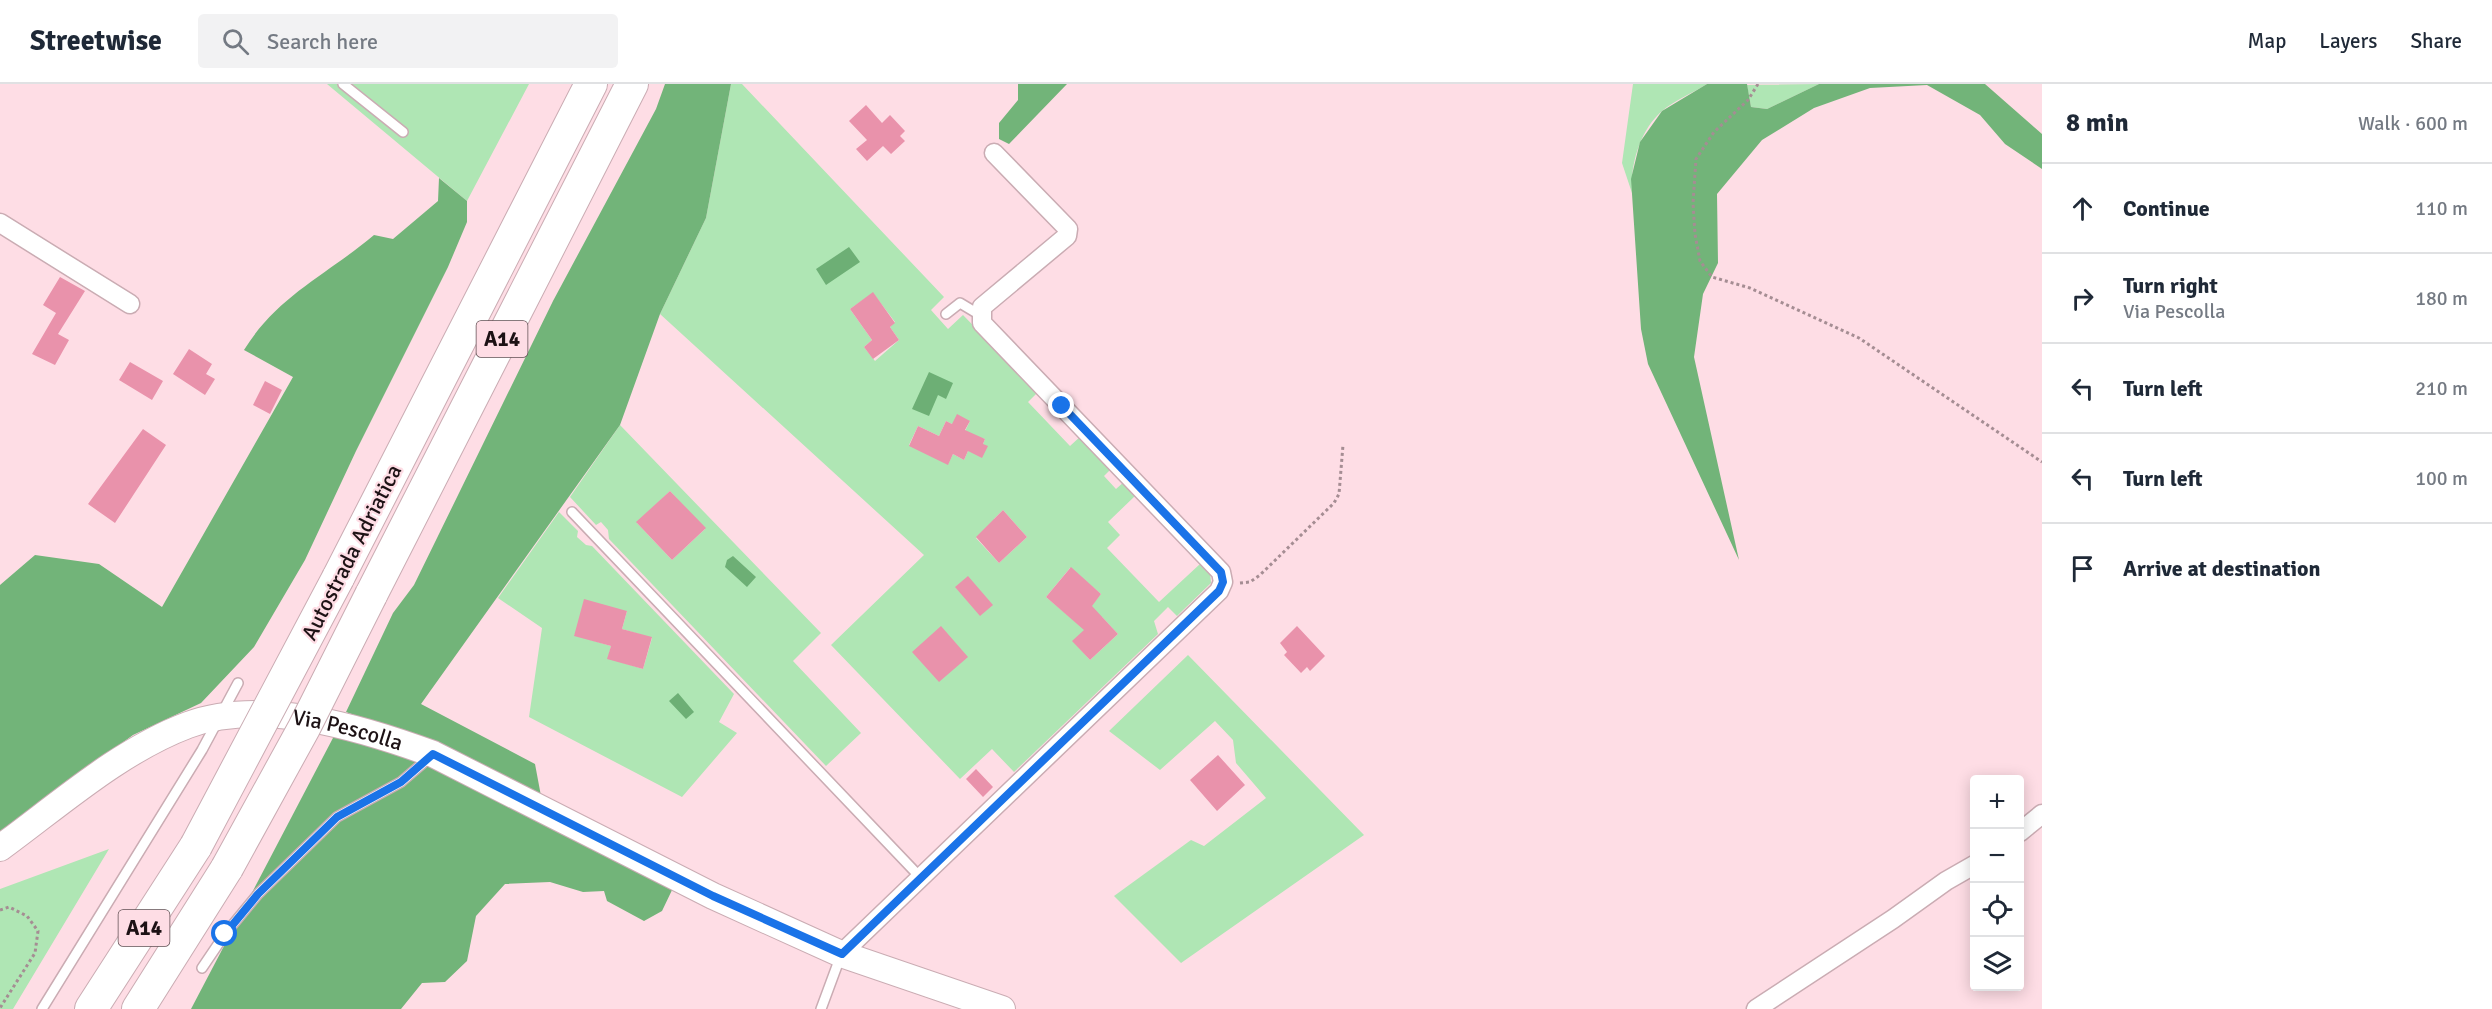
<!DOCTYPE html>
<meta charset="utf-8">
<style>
:root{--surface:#fff;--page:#f2f2f3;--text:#1f2937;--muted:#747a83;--line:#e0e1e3}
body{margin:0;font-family:Signika,sans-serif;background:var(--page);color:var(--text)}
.controls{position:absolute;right:18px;bottom:18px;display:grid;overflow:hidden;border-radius:6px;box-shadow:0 3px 15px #0003}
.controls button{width:54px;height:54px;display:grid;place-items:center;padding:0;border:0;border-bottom:2px solid var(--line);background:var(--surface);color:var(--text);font:30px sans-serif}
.stop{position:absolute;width:18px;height:18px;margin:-14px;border:4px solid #1a73e8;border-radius:50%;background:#fff}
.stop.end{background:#1a73e8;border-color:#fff;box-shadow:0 2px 6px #0008}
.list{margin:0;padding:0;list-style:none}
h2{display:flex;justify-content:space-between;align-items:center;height:78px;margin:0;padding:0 24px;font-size:26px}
h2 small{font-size:20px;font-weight:400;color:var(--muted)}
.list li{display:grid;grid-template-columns:39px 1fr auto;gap:18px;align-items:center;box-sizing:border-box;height:90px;padding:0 24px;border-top:2px solid var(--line)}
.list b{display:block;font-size:22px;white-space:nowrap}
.list p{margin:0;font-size:20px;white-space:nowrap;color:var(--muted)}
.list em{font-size:20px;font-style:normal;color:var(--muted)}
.icon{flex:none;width:33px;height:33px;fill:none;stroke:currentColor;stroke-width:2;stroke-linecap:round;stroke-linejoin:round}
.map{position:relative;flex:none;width:2042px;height:925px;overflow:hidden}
header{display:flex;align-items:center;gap:36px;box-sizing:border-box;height:84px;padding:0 30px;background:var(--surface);border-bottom:2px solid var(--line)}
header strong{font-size:28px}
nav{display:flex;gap:33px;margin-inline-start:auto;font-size:21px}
.search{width:420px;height:54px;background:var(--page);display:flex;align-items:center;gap:15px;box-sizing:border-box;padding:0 21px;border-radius:6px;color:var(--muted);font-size:22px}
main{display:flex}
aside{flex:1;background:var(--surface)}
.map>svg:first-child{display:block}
.green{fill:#afe6b4;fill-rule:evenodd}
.forest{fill:#72b479}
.water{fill:#6daf75}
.building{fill:#e992ab}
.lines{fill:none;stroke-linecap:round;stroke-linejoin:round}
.lane-casing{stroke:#caacb3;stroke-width:12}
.street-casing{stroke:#caacb3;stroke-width:21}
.secondary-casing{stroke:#caacb3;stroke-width:28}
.highway-casing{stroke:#caacb3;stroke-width:34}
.path{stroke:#a58d93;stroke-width:3;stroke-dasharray:3 3;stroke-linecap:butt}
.lane{stroke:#fff;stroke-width:9}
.street{stroke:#fff;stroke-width:18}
.secondary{stroke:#fff;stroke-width:26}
.highway{stroke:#fff;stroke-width:32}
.highway-bridge-casing{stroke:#caacb3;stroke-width:34;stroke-linecap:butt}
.highway-bridge{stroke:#fff;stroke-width:32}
.route{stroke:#1a73e8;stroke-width:8}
.labels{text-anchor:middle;stroke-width:4.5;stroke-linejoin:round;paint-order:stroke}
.shield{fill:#fedde5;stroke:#604f53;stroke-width:1.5}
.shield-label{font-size:21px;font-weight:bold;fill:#1d1215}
.street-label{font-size:22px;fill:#1d1215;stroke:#fedde5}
</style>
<header>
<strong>Streetwise</strong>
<div class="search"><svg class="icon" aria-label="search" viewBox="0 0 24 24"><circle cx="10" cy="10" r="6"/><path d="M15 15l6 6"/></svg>Search here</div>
<nav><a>Map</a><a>Layers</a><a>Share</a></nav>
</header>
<main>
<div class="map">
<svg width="2042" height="925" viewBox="0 0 2042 925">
<rect width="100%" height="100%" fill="#fedde5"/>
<path class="green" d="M327 0H529L467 117Z
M731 0H742L944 213 931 226 948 245 963 231 1038 308 1028 318 1070 362 1082 351 1112 384 1104 392 1116 405 1125 397 1210 486 1211 499 1177 532 1168 523 1154 537 1158 550 1014 688 992 665 960 695 831 561 924 471 660 230 706 134ZM873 209 895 238 890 243 899 256 875 277 864 263 872 256 850 225ZM946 337 952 340 970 337 964 349 985 355 983 360 968 367 964 376 953 370 948 380 909 361 918 342 939 352ZM1135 412 1200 480 1159 518 1107 464 1120 451 1108 438ZM1003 426 1027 453 999 479 976 454 986 444 1006 449 994 435ZM1070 484 1101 510 1077 539 1046 513ZM1102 533 1118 550 1090 576 1073 557Z
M1633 0H1707C1693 9 1675 16 1662 27 1640 46 1630 81 1632 109L1622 79Z
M1819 0 1767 25 1751 23 1747 1Z
M620 341 821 549 793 577 861 649 826 682 609 455 608 446 601 438 596 441 570 413ZM670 407 705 445 672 476 637 439Z
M559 428 578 447 577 453 586 461 592 462 734 610 719 638 737 649 682 713 529 633 542 544 498 514ZM627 527 622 545 652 554 643 585 608 574 611 562 574 551Z
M1188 571 1364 751 1181 879 1114 812 1191 756 1204 762 1266 714 1236 679 1233 656 1215 637 1160 686 1109 647Z
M109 765 13 925H0V805Z"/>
<path class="forest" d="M665 0H731L706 134 660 230 620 341 421 620 535 680 541 712 438 661 346 628 393 529 414 501 553 217 656 25Z
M1018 0H1067L1009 60 999 55V39L1018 16Z
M1707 0H1747L1751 23 1767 25 1819 0H1985L2042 50V85L2005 60 1980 31 1927 1 1870 4 1814 24 1762 56 1717 110 1718 179 1703 210 1694 273 1739 476 1648 280 1641 245 1631 95 1640 58 1662 27Z
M439 94 467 117V138L448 183 356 367 305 476 254 563 201 619 133 651 0 749V501L35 471 99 480 162 523 293 293 244 266C277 212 328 190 374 151L393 155 438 117Z
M334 652 404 669 673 804 662 827 644 837 607 817 604 807 583 808 550 798 505 800 476 832 467 877 445 898 422 899 401 925H191Z"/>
<path class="water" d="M849 163 860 178 826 201 816 185Z
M929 288 953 299 946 315 938 311 929 332 912 325Z
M733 472 756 493 747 503 725 483 727 476Z
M678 609 694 628 686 635 669 617Z"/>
<path class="building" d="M866 21 882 39 890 31 905 47 900 52 905 57 891 70 883 62 867 77 856 65 867 56 849 37Z
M60 193 85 207 58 250 69 256 55 281 32 270 56 229 43 221Z
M873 208 895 239 890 243 899 256 873 275 864 263 872 256 850 225Z
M189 265 212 280 206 290 215 295 205 311 173 290Z
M130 278 163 297 152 316 119 296Z
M265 297 282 306 270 330 253 321Z
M957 330 970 337 965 346 985 355 983 360 988 362 982 374 968 367 964 376 953 370 948 381 909 362 918 342 939 352 946 337 952 340Z
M143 345 166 361 115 439 88 420Z
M670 407 706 444 672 476 636 438Z
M1003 426 1027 453 999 479 976 453Z
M1071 483 1101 510 1092 522 1118 550 1090 576 1072 557 1084 546 1046 513Z
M968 492 993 521 980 532 955 503Z
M584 515 627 527 622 545 652 553 643 585 607 575 611 562 574 552Z
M941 542 968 573 939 598 912 568Z
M1297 542 1325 572 1310 587 1307 583 1301 589 1284 571 1287 568 1280 559Z
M1218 671 1245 701 1217 727 1190 696Z
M976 685 993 703 983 713 966 695Z"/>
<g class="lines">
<defs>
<path id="lane" d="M343 0 403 48
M946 230 960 219 980 231
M572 428 921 794
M202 884 225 850 258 810 337 733 401 698 430 673
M42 925 202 666 238 599
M821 925 841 871"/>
<path id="street" d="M0 139 130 220
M2020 748 2042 730
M841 870 1219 507 1223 498 1221 488 982 239V223L1067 152 1068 145 994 69
M1756 925 1893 835 1946 797 1974 781"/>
<g id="secondary">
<path id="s1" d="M0 764C59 721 119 667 188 641 262 613 362 644 433 670L713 812 841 870 1002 925"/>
</g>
<path id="highway" d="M338 494 591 0
M371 511 632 0
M91 925 196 762
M138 925 227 784"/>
</defs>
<use href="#lane" class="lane-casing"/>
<use href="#street" class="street-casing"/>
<use href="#secondary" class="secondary-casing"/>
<use href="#highway" class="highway-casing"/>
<path class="path" d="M1758 0 1748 16 1714 48 1696 75 1693 119 1695 150 1700 177 1712 193 1750 204 1859 254 2042 378
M1240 499 1250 498 1260 491 1334 419 1339 410 1343 361
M0 826 9 823 27 832 38 847 35 869 0 924"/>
<use href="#lane" class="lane"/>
<use href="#street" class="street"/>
<use href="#secondary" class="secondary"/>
<use href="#highway" class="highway"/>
<defs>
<path id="highway-bridge" d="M196 762 338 494
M227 784 304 644 371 511"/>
</defs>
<use href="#highway-bridge" class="highway-bridge-casing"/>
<use href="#highway-bridge" class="highway-bridge"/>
</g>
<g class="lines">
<path class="route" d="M225 850 258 810 337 733 401 698 433 670 713 812 842 870 1219 507 1223 498 1221 488 1062 322"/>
</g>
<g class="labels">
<g class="shield">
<rect x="476.5" y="237" width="51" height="36" rx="4.5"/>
<rect x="118.5" y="826" width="51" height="36" rx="4.5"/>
</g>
<g class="shield-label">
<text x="502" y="262">A14</text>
<text x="144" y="851">A14</text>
</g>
<g class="street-label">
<text transform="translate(351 468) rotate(-63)" y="8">Autostrada Adriatica</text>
<text dy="8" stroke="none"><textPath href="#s1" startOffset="388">Via Pescolla</textPath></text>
</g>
</g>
</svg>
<div class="controls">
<button>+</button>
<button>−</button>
<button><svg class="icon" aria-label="locate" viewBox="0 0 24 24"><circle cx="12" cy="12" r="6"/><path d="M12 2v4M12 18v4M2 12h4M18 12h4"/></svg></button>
<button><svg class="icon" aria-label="layers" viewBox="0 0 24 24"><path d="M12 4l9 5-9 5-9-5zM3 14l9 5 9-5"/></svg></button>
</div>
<div class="stop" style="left:225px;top:850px"></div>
<div class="stop end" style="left:1062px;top:322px"></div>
</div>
<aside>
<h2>8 min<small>Walk · 600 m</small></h2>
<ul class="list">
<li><svg class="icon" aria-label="ahead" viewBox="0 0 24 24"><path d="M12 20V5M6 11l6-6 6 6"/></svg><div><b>Continue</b></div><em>110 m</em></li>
<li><svg class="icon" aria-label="right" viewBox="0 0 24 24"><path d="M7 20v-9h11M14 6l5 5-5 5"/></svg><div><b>Turn right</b><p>Via Pescolla</p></div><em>180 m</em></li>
<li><svg class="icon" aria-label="left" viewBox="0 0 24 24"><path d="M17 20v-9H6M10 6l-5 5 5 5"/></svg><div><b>Turn left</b></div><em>210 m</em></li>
<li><svg class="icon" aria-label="left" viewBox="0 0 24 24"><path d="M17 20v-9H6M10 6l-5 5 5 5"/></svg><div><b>Turn left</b></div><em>100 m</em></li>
<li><svg class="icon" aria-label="arrive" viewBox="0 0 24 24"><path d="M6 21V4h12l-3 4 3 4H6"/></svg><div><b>Arrive at destination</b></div></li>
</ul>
</aside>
</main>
